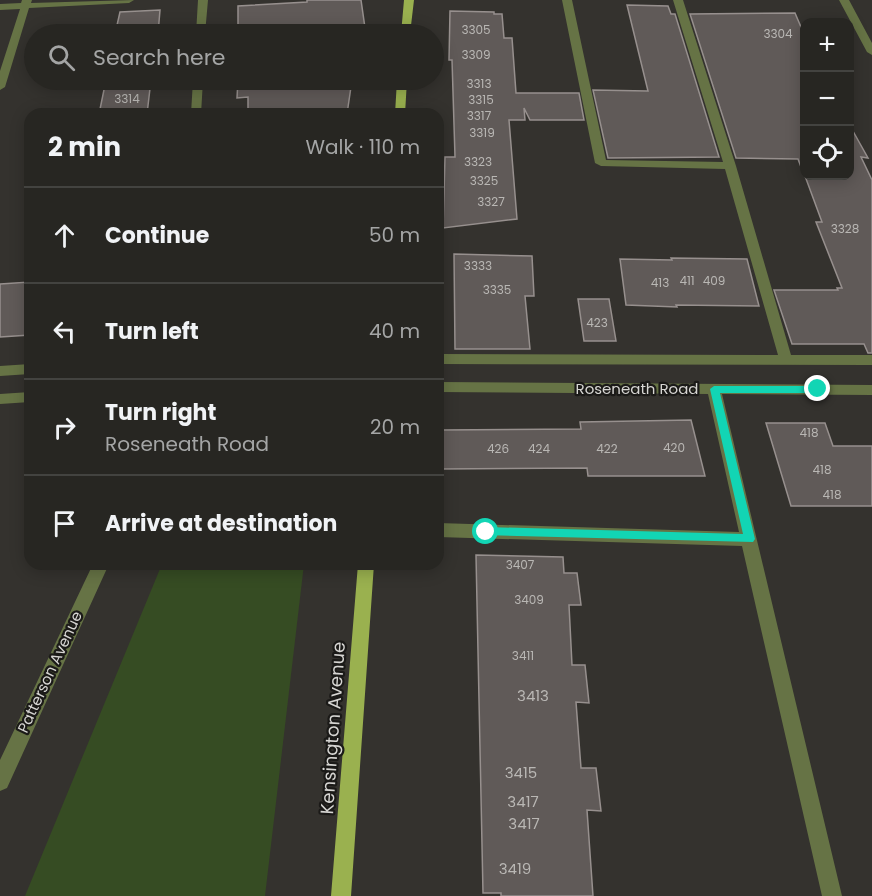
<!DOCTYPE html>
<meta charset="utf-8">
<style>
:root{--surface:#272622;--page:#33322f;--text:#f1f3f6;--muted:#a4a5a5;--line:#434340}
body{margin:0;font-family:Poppins,sans-serif;background:var(--page);color:var(--text)}
.controls{position:absolute;right:18px;top:18px;display:grid;overflow:hidden;border-radius:12px;box-shadow:0 3px 15px #0003}
.controls button{width:54px;height:54px;display:grid;place-items:center;padding:0;border:0;border-bottom:2px solid var(--line);background:var(--surface);color:var(--text);font:30px sans-serif}
.stop{position:absolute;width:18px;height:18px;margin:-14px;border:4px solid #12d5b4;border-radius:50%;background:#fff}
.stop.end{background:#12d5b4;border-color:#fff;box-shadow:0 2px 6px #0008}
.list{margin:0;padding:0;list-style:none}
h2{display:flex;justify-content:space-between;align-items:center;height:78px;margin:0;padding:0 24px;font-size:26px}
h2 small{font-size:20px;font-weight:400;color:var(--muted)}
.list li{display:grid;grid-template-columns:39px 1fr auto;gap:18px;align-items:center;box-sizing:border-box;height:96px;padding:0 24px;border-top:2px solid var(--line)}
.list b{display:block;font-size:22px;white-space:nowrap}
.list p{margin:0;font-size:20px;white-space:nowrap;color:var(--muted)}
.list em{font-size:20px;font-style:normal;color:var(--muted)}
.icon{flex:none;width:33px;height:33px;fill:none;stroke:currentColor;stroke-width:2;stroke-linecap:round;stroke-linejoin:round}
.map{position:relative;flex:none;width:872px;height:896px;overflow:hidden}
.search{position:absolute;background:var(--surface);box-shadow:0 3px 15px #0003;left:24px;top:24px;width:420px;height:66px;display:flex;align-items:center;gap:15px;box-sizing:border-box;padding:0 21px;border-radius:33px;color:var(--muted);font-size:22px}
.panel{position:absolute;background:var(--surface);box-shadow:0 3px 15px #0003;left:24px;top:108px;width:420px;height:462px;border-radius:18px}
.map>svg:first-child{display:block}
.green{fill:#364c23}
.building{fill:#605a58;stroke:#97908e;stroke-width:1.5}
.lines{fill:none;stroke-linecap:round;stroke-linejoin:round}
.minor{fill:#667345;fill-rule:evenodd}
.major{fill:#9ab14f;fill-rule:evenodd}
.route{fill:#12d5b4}
.labels{text-anchor:middle;stroke-width:4.5;stroke-linejoin:round;paint-order:stroke}
.number-label{font-size:12px;fill:#b9b7b4}
.street-label{font-size:15px;fill:#d7d6d3;stroke:#1b1a18}
.near-number-label{font-size:15px;fill:#b9b7b4}
.near-street-label{font-size:18px;fill:#d7d6d3;stroke:#1b1a18}
</style>
<div class="map">
<svg width="872" height="896" viewBox="0 0 872 896">
<rect width="100%" height="100%" fill="#34322e"/>
<path class="green" d="M162 564H304L265 896H25Z"/>
<path class="building" d="M307 0H361L365 28 359 29 360 34H238V6L307 2Z
M627 5 668 6 671 14H675L719 157 608 158 593 90 648 91Z
M160 10 158 34H115L120 12Z
M450 11 494 12V14H502L504 38H512L516 93H579L584 120H530L524 108 525 120H509L517 219 443 228 445 157H455L452 60H449Z
M795 13 801 27H804V175L798 159 736 158 690 14Z
M106 80H151L147 114H99Z
M238 80H352L347 114H248V97L237 98Z
M849 124 868 158 861 157 872 180V353H868L864 344H792L774 290H838L837 288H842L816 222H822L805 176H849Z
M454 254 532 256 534 296H525L530 349H455Z
M671 258 747 259 759 306 676 305 677 307 626 305 620 259 672 260Z
M30 282V335L0 337V284Z
M578 299H609L616 341H584Z
M691 420 705 476H588L587 468 440 469V430L581 429 580 422Z
M766 423H825L833 446H872V506H791Z
M476 555 563 557 564 573H577L581 605H569L572 665H585L589 703 576 702 581 768H596L601 811 587 810 593 896H501V893H483Z"/>
<g class="lines">
<path class="minor" d="M22 0H32L31 3 134 0 129 3 29 8 5 87 0 90V71L20 9 0 10V4L21 3Z
M198 0H208L205 34H196Z
M562 0H572L606 160 723 162 673 0H683L736 166 791 355H872V365L438 364V354L778 355 725 169 601 166 595 163Z
M839 0H849L872 43V55L867 52Z
M193 80H203L201 114H191Z
M30 364V374L0 376V366Z
M438 382 872 385V395L722 394 842 896H822L742 546 438 537V523L739 532 708 394 438 392Z
M30 392V402L0 404V394Z
M93 564H109L7 788 0 791V760Z"/>
<path class="major" d="M404 0H414L410 34H401Z
M397 80H407L405 114H395Z
M358 564H374L351 896H331Z"/>
</g>
<path class="route" d="M714 386H818L822 389 818 393H720L755 539 753 542 482 535 481 532 486 527 743 534 710 389Z"/>
<g class="labels">
<g class="number-label">
<text x="476" y="34">3305</text>
<text x="778" y="38">3304</text>
<text x="476" y="59">3309</text>
<text x="479" y="88">3313</text>
<text x="127" y="103">3314</text>
<text x="481" y="104">3315</text>
<text x="479" y="120">3317</text>
<text x="482" y="137">3319</text>
<text x="478" y="166">3323</text>
<text x="484" y="185">3325</text>
<text x="491" y="206">3327</text>
<text x="845" y="233">3328</text>
<text x="478" y="270">3333</text>
<text x="687" y="285">411</text>
<text x="714" y="285">409</text>
<text x="660" y="287">413</text>
<text x="497" y="294">3335</text>
<text x="597" y="327">423</text>
<text x="809" y="437">418</text>
<text x="674" y="452">420</text>
<text x="498" y="453">426</text>
<text x="539" y="453">424</text>
<text x="607" y="453">422</text>
<text x="822" y="474">418</text>
<text x="832" y="499">418</text>
<text x="520" y="569">3407</text>
<text x="529" y="604">3409</text>
<text x="523" y="660">3411</text>
</g>
<g class="street-label">
<text x="637" y="394">Roseneath Road</text>
<text transform="translate(50 672) rotate(-65)" y="5">Patterson Avenue</text>
</g>
<g class="near-number-label">
<text x="533" y="701">3413</text>
<text x="521" y="778">3415</text>
<text x="523" y="807">3417</text>
<text x="524" y="829">3417</text>
<text x="515" y="874">3419</text>
</g>
<g class="near-street-label">
<text transform="translate(333 728) rotate(-86)" y="6">Kensington Avenue</text>
</g>
</g>
</svg>
<div class="controls">
<button>+</button>
<button>−</button>
<button><svg class="icon" aria-label="locate" viewBox="0 0 24 24"><circle cx="12" cy="12" r="6"/><path d="M12 2v4M12 18v4M2 12h4M18 12h4"/></svg></button>
</div>
<div class="stop" style="left:486px;top:532px"></div>
<div class="stop end" style="left:818px;top:389px"></div>
<div class="search"><svg class="icon" aria-label="search" viewBox="0 0 24 24"><circle cx="10" cy="10" r="6"/><path d="M15 15l6 6"/></svg>Search here</div>
<section class="panel">
<h2>2 min<small>Walk · 110 m</small></h2>
<ul class="list">
<li><svg class="icon" aria-label="ahead" viewBox="0 0 24 24"><path d="M12 20V5M6 11l6-6 6 6"/></svg><div><b>Continue</b></div><em>50 m</em></li>
<li><svg class="icon" aria-label="left" viewBox="0 0 24 24"><path d="M17 20v-9H6M10 6l-5 5 5 5"/></svg><div><b>Turn left</b></div><em>40 m</em></li>
<li><svg class="icon" aria-label="right" viewBox="0 0 24 24"><path d="M7 20v-9h11M14 6l5 5-5 5"/></svg><div><b>Turn right</b><p>Roseneath Road</p></div><em>20 m</em></li>
<li><svg class="icon" aria-label="arrive" viewBox="0 0 24 24"><path d="M6 21V4h12l-3 4 3 4H6"/></svg><div><b>Arrive at destination</b></div></li>
</ul>
</section>
</div>
